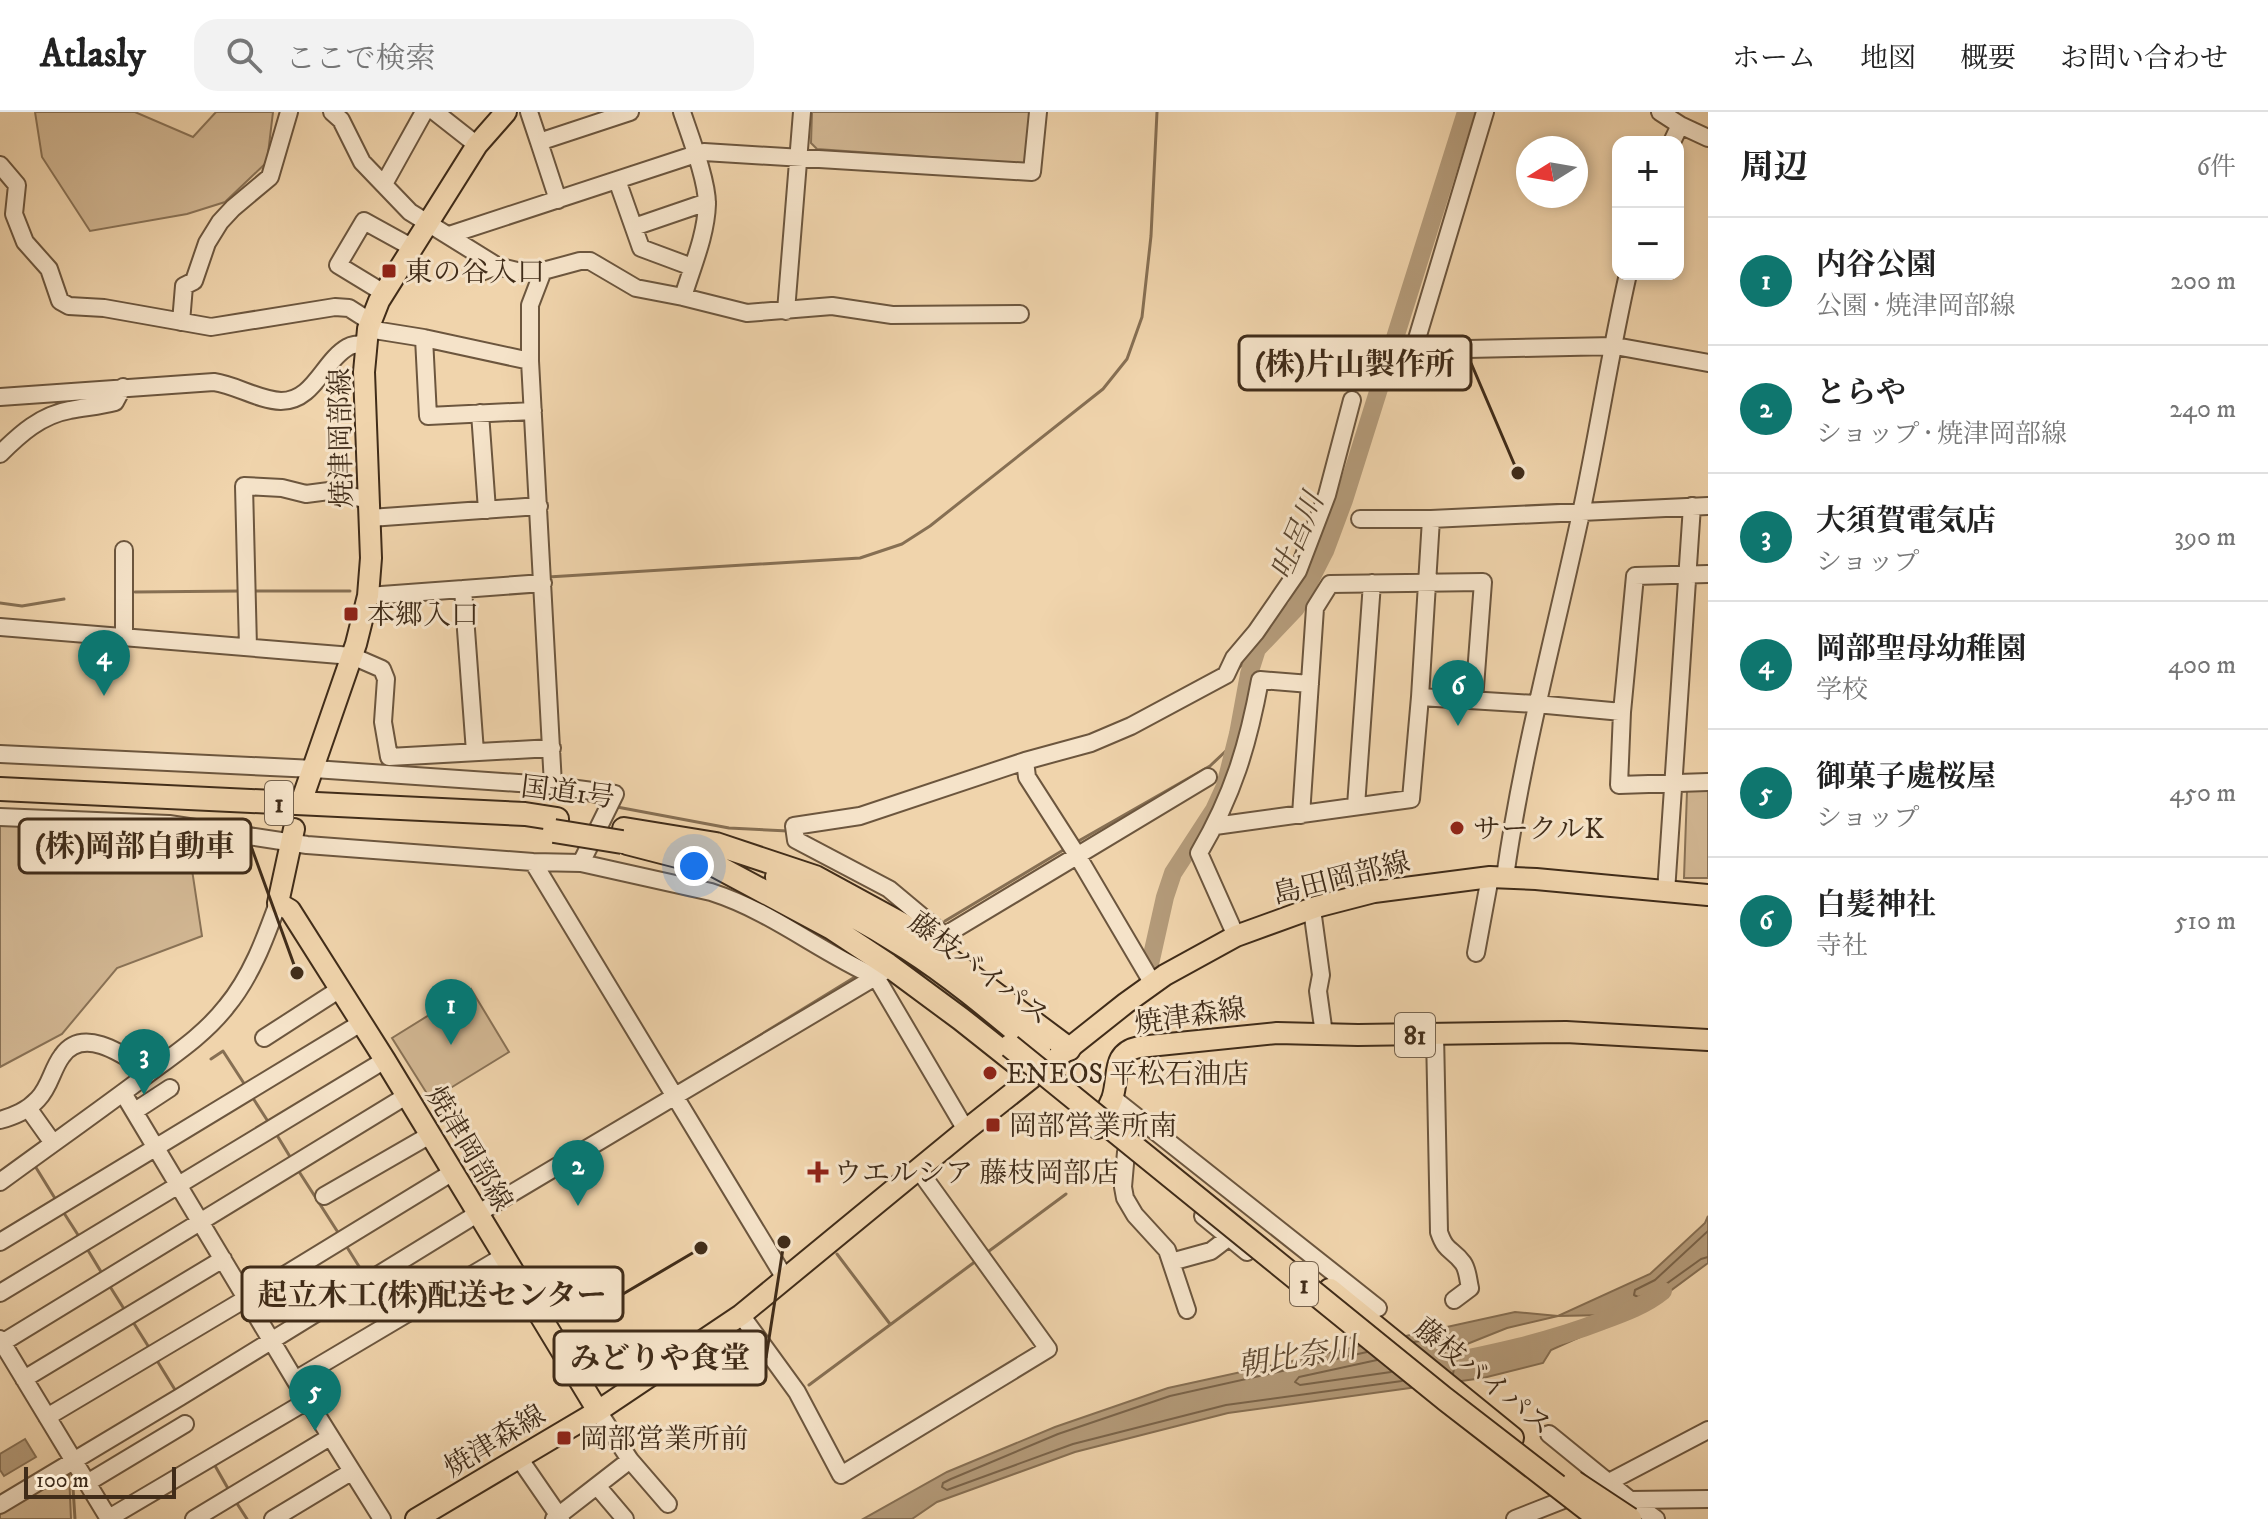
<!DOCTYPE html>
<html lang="ja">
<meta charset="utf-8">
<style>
:root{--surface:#fff;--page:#f2f2f2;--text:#222;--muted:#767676;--line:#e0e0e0;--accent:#0f766e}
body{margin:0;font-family:"IM FELL DW Pica","Noto Serif JP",serif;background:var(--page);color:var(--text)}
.controls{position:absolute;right:24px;top:24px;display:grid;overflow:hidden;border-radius:16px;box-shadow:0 4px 12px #0003}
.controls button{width:72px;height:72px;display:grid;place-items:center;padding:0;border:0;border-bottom:2px solid var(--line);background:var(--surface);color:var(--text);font:40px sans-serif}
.compass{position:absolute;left:1516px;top:24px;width:72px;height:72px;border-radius:50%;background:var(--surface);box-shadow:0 4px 12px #0003;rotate:259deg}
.scale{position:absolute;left:24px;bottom:20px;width:152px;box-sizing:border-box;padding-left:8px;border:4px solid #402c19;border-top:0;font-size:22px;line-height:28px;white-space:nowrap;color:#402c19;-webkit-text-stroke:6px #f5e3c9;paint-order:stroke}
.you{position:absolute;left:694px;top:754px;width:28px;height:28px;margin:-20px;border:6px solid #fff;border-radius:50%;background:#1a73e8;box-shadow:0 0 0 12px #1a73e833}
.badge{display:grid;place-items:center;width:52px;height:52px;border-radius:50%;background:var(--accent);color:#fff;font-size:26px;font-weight:700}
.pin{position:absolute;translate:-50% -66px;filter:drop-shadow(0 2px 4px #0008)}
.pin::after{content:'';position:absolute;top:42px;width:28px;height:24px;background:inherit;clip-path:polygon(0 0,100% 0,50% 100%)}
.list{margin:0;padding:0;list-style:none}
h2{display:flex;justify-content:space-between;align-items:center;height:104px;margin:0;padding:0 32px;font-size:34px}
h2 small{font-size:26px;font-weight:400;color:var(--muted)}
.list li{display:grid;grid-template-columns:52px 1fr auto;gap:24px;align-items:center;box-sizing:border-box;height:128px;padding:0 32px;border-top:2px solid var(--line)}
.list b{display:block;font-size:30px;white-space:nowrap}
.list p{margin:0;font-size:26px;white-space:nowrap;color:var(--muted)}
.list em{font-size:26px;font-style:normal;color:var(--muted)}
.icon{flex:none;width:44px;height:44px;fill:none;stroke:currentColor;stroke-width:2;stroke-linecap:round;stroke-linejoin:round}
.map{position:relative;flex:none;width:1708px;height:1407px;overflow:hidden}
header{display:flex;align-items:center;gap:48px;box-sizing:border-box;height:112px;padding:0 40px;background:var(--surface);border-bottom:2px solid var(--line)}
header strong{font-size:38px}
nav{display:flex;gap:44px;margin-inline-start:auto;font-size:28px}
.search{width:560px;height:72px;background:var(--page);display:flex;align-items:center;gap:20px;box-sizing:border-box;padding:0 28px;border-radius:24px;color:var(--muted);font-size:30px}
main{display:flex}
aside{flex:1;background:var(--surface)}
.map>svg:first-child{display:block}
.green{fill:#d2b793;stroke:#897256;stroke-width:2}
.water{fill:#b49b7a;stroke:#866f53;stroke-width:2}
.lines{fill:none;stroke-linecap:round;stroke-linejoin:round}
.shore{stroke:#7a644a;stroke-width:2}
.stream{stroke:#866f53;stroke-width:3}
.river{stroke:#b49b7a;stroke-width:18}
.minor-casing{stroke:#6c563e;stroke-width:20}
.major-casing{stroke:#402c19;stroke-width:24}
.highway-casing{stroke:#402c19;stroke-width:26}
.minor{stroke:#f5e3c9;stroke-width:16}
.major{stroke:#f0d4ac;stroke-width:20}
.highway{stroke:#f0d4ac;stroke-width:22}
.highway-bridge-casing{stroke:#402c19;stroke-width:26;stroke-linecap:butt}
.highway-bridge{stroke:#f0d4ac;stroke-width:22}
.poi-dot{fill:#8f2418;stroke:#f5e3c9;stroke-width:3}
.labels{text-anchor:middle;stroke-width:6;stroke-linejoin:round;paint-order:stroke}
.shield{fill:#f5e3c9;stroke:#76634e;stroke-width:2}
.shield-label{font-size:26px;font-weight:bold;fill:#402c19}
.poi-label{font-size:28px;fill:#402c19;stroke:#f5e3c9;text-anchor:start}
.street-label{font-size:28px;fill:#402c19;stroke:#f5e3c9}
.water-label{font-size:30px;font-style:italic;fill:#5d4831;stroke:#f5e3c9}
.leader{fill:none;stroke:#402c19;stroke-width:3}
.callout-dot{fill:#402c19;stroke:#f5e3c9;stroke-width:3}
.callout{fill:#f5e3c9;stroke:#402c19;stroke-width:3}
.callout-label{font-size:30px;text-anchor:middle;font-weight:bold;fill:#402c19}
</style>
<header>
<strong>Atlasly</strong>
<div class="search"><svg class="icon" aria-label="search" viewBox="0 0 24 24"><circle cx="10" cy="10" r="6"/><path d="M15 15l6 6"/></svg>ここで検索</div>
<nav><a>ホーム</a><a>地図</a><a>概要</a><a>お問い合わせ</a></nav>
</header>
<main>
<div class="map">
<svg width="1708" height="1407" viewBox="0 0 1708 1407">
<rect width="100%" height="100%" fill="#f0d4ac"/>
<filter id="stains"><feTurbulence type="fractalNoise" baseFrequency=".0025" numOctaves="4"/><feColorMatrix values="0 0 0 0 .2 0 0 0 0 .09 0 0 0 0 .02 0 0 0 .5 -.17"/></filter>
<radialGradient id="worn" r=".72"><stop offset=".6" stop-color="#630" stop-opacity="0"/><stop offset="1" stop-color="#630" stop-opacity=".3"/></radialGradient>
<path class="green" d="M35 0H135L193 25 216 0H273L267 50 225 90 187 102 90 119 42 45Z
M812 0H1042L1030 52 817 37 811 31Z
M1708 678V766H1684L1687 679Z
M61 708 132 727 159 726 188 731 202 824 117 856 62 922 0 955V709Z
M471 877 509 940 431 988 392 926Z
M69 1361 71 1407H0V1402Z"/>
<path class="water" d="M1708 1104V1151L1658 1188 1605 1203 1558 1204 1507 1216 1442 1242 1473 1253 1549 1227 1600 1216 1551 1238 1543 1251 1483 1266 1228 1301 1075 1340 937 1390 912 1407H863L947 1360 1055 1315 1168 1276 1515 1200 1558 1204 1650 1162 1705 1111Z
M25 1327 36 1345 4 1364 0 1358V1342Z"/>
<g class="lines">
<path class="shore" d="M1708 1119 1655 1168 1635 1178 1634 1183 1638 1185 1655 1180 1701 1147 1708 1145
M1414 1230 1449 1224 1450 1229 1439 1235 1436 1243 1441 1250 1454 1256 1453 1262
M1367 1240 1170 1284 1058 1322 951 1367 943 1371 942 1375 947 1378 1073 1332 1226 1293 1402 1269
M1377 1248 1299 1265 1295 1270 1300 1273 1391 1260"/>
<path class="stream" d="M548 465 860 446 902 432 930 414 1103 277 1127 247 1142 205 1151 124 1157 0
M251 479H350
M135 480 240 479
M0 491 22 494 64 487
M1235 560 1257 537
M1143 616 1214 578
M507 678 572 685 602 692
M617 695 729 716 788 719
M1075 731 1210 654 1228 637 1238 622
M945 809 1065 737
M211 947 223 939 245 973
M715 951 855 865
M251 983 269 1011
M275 1020 292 1048
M35 1054 56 1088
M298 1058 339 1122
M62 1098 80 1126
M345 1132 360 1156
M86 1135 103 1163
M837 1142 890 1212
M985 1142 1066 1082
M109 1173 126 1200
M133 1210 150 1237
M156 1247 177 1281
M809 1273 976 1149
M214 1352 230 1380
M72 1360 75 1407
M236 1390 247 1407"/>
<path class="river" d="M1150 852 1165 785 1173 761 1214 698 1225 674 1238 622 1249 562 1257 537 1296 496 1325 439 1344 388 1466 0
M1434 1253C1491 1242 1548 1230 1602 1209 1624 1201 1646 1193 1663 1179"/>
<defs>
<path id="minor" d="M332 0 341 8 362 50 410 100 497 154 517 159H543L580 149H590L636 176 683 185 747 201 832 194 892 203 1020 202
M435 0 477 33
M529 0 539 30
M682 0C690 24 707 68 707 92 706 124 692 155 683 185
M1485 0 1416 230 1421 238 1615 234 1708 251
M1660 0 1680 13 1708 26
M1672 30 1680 13
M0 53 17 73 14 102 25 130 49 157 60 189 69 194 104 196 211 215 335 195 349 196 371 210
M617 68 641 136 692 155
M384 72 424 0
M558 88 539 30 630 0
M634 115 707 90
M449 123 696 42 704 40 1032 60 1038 0
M543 159 530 193V249L553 673
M476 162 497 154
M384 181 338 153 364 109 413 136
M786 199 802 0
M181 210 184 174 194 169 207 131 220 110 233 96 270 65 289 0
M368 217 424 226 530 249
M424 226 428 304 533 299
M0 285 214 270C236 273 258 288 281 289 314 289 323 249 348 235 353 232 361 232 367 232
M480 301 487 398
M0 342C20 322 41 303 70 298 85 295 100 294 115 290L123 275
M370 406 539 394
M1360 407H1431L1708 394
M1708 462 1635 464 1622 600 1619 673 1708 670
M463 477 475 640
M368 484 543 471
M0 515 352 544 382 557 386 567 383 610 389 645 552 636
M124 524V438
M248 535 244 374 282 376 306 382 329 379 369 388
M1420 585 1536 592 1622 600
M0 642 314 657 547 673 615 682 581 751
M1025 649 1027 665 1077 743 1153 872
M1356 694 1372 471
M1301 703 1315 496 1330 472 1483 470 1474 588
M0 705 169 712 307 733 533 750 581 751 711 780C773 800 818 839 876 865L966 1018
M1215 714 1411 687 1420 585 1431 407
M533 750 783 1163V1169
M1505 765C1522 642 1555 522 1581 401 1598 322 1610 241 1628 162
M1666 780 1692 394
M1312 797 1321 863 1318 879 1324 922
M944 823 889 777 796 728 794 714 860 704 1025 649 1091 631 1131 614 1226 563 1234 546 1256 520 1298 459 1327 383 1352 288
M1236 824 1199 741C1233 683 1248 633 1260 568L1310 572
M937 828 1208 665
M1476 841 1490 765
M1435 922 1439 1120C1446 1141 1452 1136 1463 1151 1468 1158 1468 1168 1470 1176L1454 1188
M264 926 340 877
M123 981 295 1268 382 1407
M1113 986 1378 1196
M28 996 53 1031
M135 999 170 976
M0 1008C14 1004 27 999 38 987 50 975 52 957 62 944 84 912 128 946 150 960
M1126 1040 1123 1075 1125 1086 1135 1103 1167 1138 1187 1198
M0 1070C49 1034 99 999 148 962 175 942 205 922 226 895 251 865 265 827 278 791
M324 1084 430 1023
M1203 1104 1247 1140
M0 1130 361 911
M1171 1150 1211 1139 1228 1126
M0 1181 385 948
M741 1203 797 1280 841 1363 1048 1237 918 1057
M0 1227 109 1407
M2 1231 406 984
M24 1267 223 1147
M295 1268 504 1144
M598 1299 630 1348 668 1392
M47 1305 247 1186 453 1060
M1549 1322 1630 1388 1708 1387
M519 1346 561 1407
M87 1371 185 1312
M597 1374 625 1407
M1630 1388 1656 1407
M0 1393 180 1285 477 1102 882 861
M109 1406 307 1289
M194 1407 330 1325
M273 1407 351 1360
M554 1407 630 1348
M1515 1407 1609 1370 1708 1318"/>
<path id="major" d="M304 682 356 532 368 484 371 446 364 260 368 217 379 189 477 33 506 0
M294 717 278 791 290 798 385 948 598 1299
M1093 1013 1097 1016C1102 1007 1108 997 1112 987 1120 965 1110 941 1139 935L1277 921 1358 923 1566 920 1708 928
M416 1407 598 1299 741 1203 966 1018 1126 891 1165 863 1236 824 1316 795 1374 780 1490 765 1536 767 1708 783"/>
<path id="highway" d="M0 677 525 702 557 707
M624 717 716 732 815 765 903 813 1069 937
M627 731 716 754 832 816 888 853 961 907 1024 957
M777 765C822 786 865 809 907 836 954 866 997 903 1039 938
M1330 1178 1512 1326"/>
</defs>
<use href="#minor" class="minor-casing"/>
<use href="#major" class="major-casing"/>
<use href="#highway" class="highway-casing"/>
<use href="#minor" class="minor"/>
<use href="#major" class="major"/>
<use href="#highway" class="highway"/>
<defs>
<path id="highway-bridge" d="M554 719 622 730
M1010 934 1445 1287 1600 1407
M1574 1370 1630 1407"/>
</defs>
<use href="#highway-bridge" class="highway-bridge-casing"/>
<use href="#highway-bridge" class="highway-bridge"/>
</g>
<g class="poi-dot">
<rect x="381" y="151" width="16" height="16" rx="4"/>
<rect x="343" y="494" width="16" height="16" rx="4"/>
<circle cx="1457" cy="716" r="8"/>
<circle cx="990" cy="961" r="8"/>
<rect x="985" y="1005" width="16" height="16" rx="4"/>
<path d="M814 1048h8v8h8v8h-8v8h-8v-8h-8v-8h8z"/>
<rect x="556" y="1318" width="16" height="16" rx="4"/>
</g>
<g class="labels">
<g class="shield">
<rect x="265" y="669" width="28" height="44" rx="6"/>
<rect x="1395" y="901" width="40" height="44" rx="6"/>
<rect x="1290" y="1150" width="28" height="44" rx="6"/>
</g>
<g class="shield-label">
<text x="279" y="700">1</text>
<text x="1415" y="932">81</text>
<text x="1304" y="1181">1</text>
</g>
<g class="poi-label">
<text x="405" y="169">東の谷入口</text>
<text x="367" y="512">本郷入口</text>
<text x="1473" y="726">サークルK</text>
<text x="1006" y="971">ENEOS 平松石油店</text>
<text x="1009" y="1023">岡部営業所南</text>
<text x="834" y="1070">ウエルシア 藤枝岡部店</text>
<text x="580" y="1336">岡部営業所前</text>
</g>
<g class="street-label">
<text transform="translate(340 326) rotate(-91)" y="10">焼津岡部線</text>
<text transform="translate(568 679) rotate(7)" y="10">国道1号</text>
<text transform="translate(1341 765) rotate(-14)" y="10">島田岡部線</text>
<text transform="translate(980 856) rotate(37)" y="10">藤枝バイパス</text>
<text transform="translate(1190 903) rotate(-8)" y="10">焼津森線</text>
<text transform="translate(470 1036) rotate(59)" y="10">焼津岡部線</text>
<text transform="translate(1484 1264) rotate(39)" y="10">藤枝バイパス</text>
<text transform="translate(494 1328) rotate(-31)" y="10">焼津森線</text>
</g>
<g class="water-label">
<text transform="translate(1297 424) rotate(-67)" y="10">吐呂川</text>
<text transform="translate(1297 1244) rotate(-9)" y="10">朝比奈川</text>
</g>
</g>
<path class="leader" d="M1518 361L1471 251M297 861L251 734M701 1136L623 1182M784 1130L766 1246"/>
<g class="callout-dot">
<circle cx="1518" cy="361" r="8"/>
<circle cx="297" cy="861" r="8"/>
<circle cx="701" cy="1136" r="8"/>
<circle cx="784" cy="1130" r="8"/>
</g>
<g class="callout">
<rect x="1239" y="224" width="232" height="54" rx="8"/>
<rect x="19" y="707" width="232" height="54" rx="8"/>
<rect x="242" y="1155" width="381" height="54" rx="8"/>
<rect x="554" y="1219" width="212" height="54" rx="8"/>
</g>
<g class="callout-label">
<text x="1355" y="262">(株)片山製作所</text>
<text x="135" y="744">(株)岡部自動車</text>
<text x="432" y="1193">起立木工(株)配送センター</text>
<text x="660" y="1256">みどりや食堂</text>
</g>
<rect width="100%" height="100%" filter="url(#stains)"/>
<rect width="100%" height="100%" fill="url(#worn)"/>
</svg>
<div class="controls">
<button>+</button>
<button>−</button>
</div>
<svg class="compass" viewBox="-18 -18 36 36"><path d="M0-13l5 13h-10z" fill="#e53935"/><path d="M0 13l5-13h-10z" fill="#767676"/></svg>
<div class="scale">100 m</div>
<div class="you"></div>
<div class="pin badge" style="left:451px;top:933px">1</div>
<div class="pin badge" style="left:578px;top:1094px">2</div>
<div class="pin badge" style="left:144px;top:983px">3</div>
<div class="pin badge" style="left:104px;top:584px">4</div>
<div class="pin badge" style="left:315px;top:1319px">5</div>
<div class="pin badge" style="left:1458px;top:614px">6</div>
</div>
<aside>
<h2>周辺<small>6件</small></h2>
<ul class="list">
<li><span class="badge">1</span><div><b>内谷公園</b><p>公園 · 焼津岡部線</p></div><em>200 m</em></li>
<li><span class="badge">2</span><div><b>とらや</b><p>ショップ · 焼津岡部線</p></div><em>240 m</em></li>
<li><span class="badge">3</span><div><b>大須賀電気店</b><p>ショップ</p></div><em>390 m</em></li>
<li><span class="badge">4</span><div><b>岡部聖母幼稚園</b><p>学校</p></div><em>400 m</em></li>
<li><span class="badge">5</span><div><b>御菓子處桜屋</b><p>ショップ</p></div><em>450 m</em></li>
<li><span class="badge">6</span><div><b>白髪神社</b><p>寺社</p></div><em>510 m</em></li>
</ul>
</aside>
</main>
